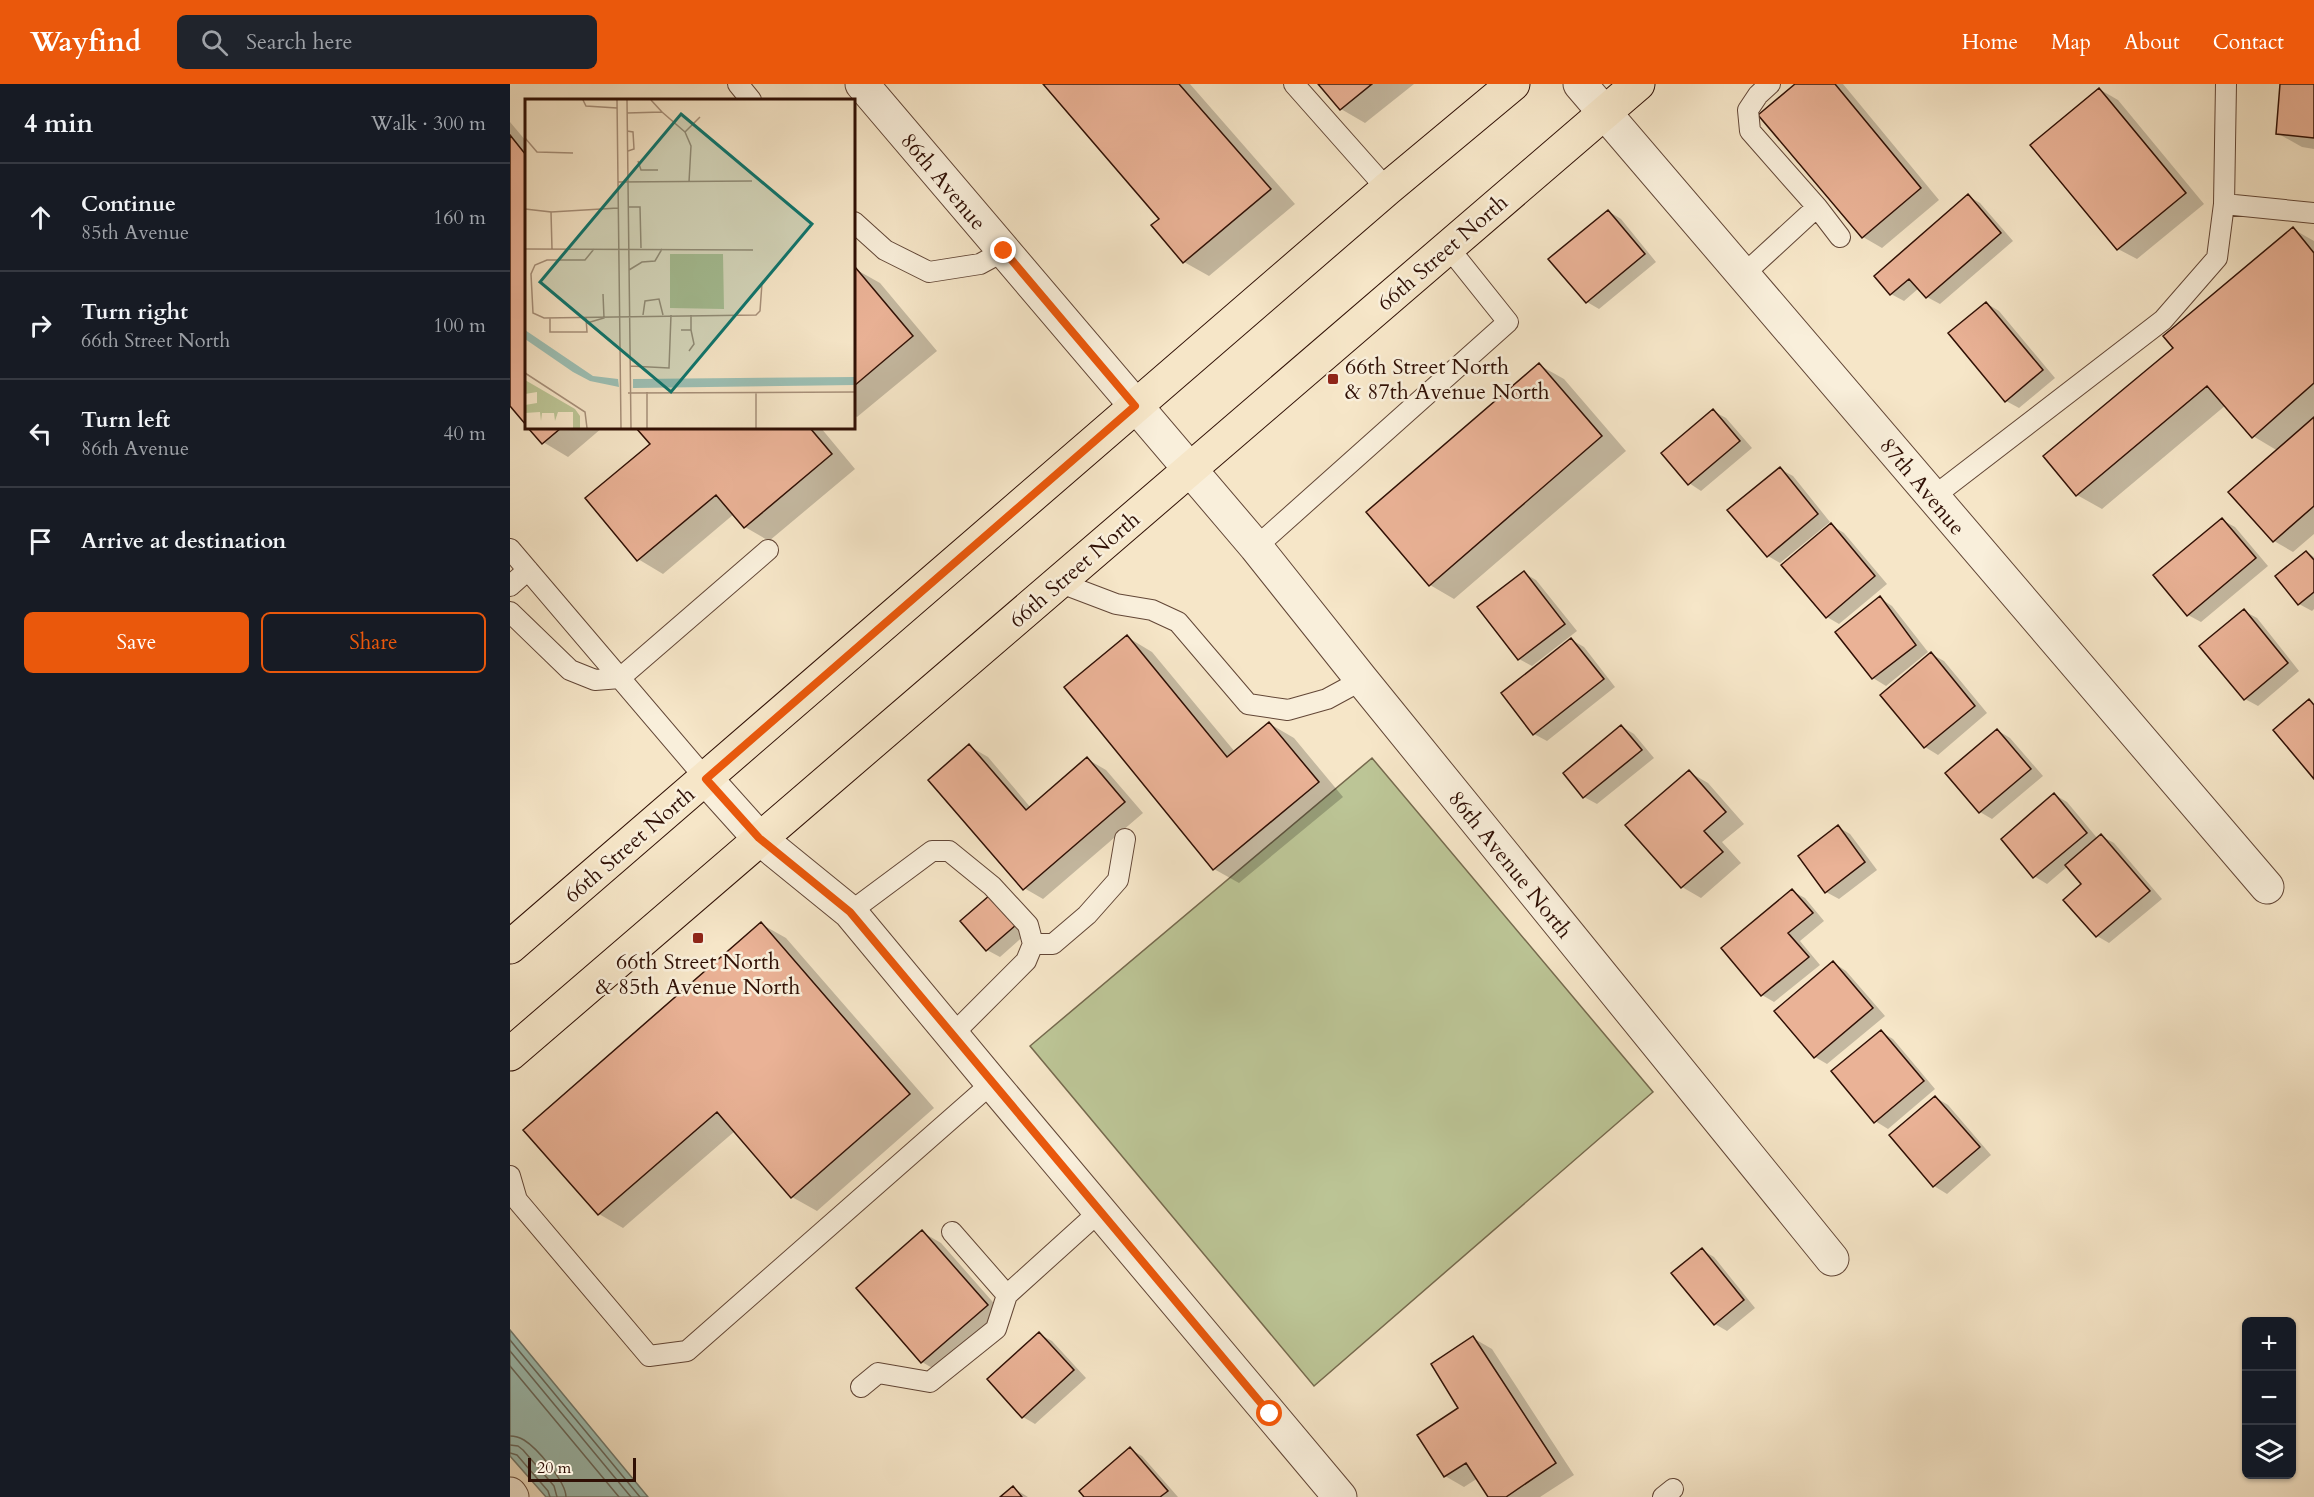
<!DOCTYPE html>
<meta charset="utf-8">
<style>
:root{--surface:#171b24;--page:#20242c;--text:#f1f3f6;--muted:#9ea1a6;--line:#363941;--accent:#ea580c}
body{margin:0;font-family:Cardo,serif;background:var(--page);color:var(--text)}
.controls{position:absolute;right:18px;bottom:18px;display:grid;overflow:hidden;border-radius:9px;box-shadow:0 2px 4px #0004}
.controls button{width:54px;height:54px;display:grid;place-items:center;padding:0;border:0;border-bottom:2px solid var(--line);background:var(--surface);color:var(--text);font:30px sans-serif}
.scale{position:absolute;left:18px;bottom:15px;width:108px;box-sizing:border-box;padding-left:6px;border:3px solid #301005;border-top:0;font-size:16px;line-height:21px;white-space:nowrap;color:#301005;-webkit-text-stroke:4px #f9efdb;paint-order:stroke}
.stop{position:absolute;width:18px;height:18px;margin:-14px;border:4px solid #ea580c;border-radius:50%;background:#fff}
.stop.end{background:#ea580c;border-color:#fff;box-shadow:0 2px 6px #0008}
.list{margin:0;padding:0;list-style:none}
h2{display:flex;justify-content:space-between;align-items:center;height:78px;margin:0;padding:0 24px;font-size:26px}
h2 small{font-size:20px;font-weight:400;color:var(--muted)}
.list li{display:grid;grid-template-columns:39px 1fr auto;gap:18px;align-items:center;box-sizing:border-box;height:108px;padding:0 24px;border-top:2px solid var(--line)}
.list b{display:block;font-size:22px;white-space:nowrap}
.list p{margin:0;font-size:20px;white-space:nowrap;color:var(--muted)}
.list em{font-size:20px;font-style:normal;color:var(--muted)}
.actions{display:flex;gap:12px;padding:18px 24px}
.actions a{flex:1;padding:14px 0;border:2px solid var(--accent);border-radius:9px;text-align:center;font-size:21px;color:var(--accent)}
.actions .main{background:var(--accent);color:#fff}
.icon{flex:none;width:33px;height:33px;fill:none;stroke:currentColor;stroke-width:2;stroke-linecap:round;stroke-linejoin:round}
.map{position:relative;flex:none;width:1804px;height:1413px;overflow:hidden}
header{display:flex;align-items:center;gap:36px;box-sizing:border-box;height:84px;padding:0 30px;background:var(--accent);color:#fff}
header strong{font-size:28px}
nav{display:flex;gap:33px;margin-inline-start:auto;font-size:21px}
.search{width:420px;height:54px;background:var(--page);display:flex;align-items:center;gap:15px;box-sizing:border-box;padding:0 21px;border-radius:9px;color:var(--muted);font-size:22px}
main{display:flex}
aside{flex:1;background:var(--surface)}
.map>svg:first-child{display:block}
.green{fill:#bcc596;stroke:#766a4e;stroke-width:1.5}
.water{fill:#9dc0b5;stroke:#717a6f;stroke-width:1.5}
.shadow{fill:#0003}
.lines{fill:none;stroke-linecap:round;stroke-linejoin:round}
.shore{stroke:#66685d;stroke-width:1.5}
.building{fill:#eab296;stroke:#301005;stroke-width:1.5}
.lane-casing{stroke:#624636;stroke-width:22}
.street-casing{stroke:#624636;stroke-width:35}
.primary-casing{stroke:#301005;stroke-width:35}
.lane{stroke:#f9efdb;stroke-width:20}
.street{stroke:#f9efdb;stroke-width:33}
.primary{stroke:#f6e6c8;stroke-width:33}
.route{stroke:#ea580c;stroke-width:8}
.poi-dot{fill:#8f2418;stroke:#f9efdb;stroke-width:2}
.labels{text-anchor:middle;stroke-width:5;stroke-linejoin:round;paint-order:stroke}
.street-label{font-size:22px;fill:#301005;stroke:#f9efdb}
.poi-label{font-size:22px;fill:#301005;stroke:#f9efdb;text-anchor:start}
.inset-road{fill:none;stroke:#a7907a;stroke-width:1.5}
.view{fill:#0f766e;fill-opacity:0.15;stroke:#0f766e;stroke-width:3}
.inset-edge{fill:none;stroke:#301005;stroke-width:3}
</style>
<header>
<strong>Wayfind</strong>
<div class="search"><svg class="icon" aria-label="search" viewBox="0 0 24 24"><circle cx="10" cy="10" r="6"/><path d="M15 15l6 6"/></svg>Search here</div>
<nav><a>Home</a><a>Map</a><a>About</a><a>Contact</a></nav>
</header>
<main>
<aside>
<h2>4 min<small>Walk · 300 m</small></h2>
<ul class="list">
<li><svg class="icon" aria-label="ahead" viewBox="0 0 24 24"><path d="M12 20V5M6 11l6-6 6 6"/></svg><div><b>Continue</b><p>85th Avenue</p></div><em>160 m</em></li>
<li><svg class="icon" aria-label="right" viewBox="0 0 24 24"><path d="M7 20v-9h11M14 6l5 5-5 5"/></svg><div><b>Turn right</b><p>66th Street North</p></div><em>100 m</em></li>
<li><svg class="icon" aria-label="left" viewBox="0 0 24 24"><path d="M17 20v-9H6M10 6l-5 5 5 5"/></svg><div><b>Turn left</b><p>86th Avenue</p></div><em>40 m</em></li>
<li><svg class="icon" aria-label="arrive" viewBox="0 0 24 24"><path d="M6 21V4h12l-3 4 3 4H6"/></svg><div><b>Arrive at destination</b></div></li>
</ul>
<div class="actions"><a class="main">Save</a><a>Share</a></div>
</aside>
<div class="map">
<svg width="1804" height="1413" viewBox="0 0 1804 1413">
<rect width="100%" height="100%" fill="#f6e6c8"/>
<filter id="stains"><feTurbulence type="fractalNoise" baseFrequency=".00333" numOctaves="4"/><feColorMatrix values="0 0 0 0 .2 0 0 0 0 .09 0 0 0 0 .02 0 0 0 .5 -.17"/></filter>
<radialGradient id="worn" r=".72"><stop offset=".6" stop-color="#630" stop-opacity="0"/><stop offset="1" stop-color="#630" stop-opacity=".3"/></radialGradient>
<path class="green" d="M862 674 1143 1008 804 1302 520 962Z"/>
<path class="water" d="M0 1246 138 1413H36L0 1372Z"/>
<path class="shadow" d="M535 0H680L785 120 699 192 674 178 651 135Z
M810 0H904L855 39 831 25Z
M1287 0H1333L1429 116 1372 164 1353 153Z
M1772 0H1804V65L1792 63 1767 49Z
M1589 5 1608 16 1694 120 1627 175 1608 165Z
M0 38 16 57V339L0 319Z
M1458 112 1470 119 1503 157 1430 220 1417 213 1409 204 1394 217 1381 210 1366 192Z
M1098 127 1111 135 1146 178 1089 225 1077 218Z
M1783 145 1804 157V450L1783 468 1764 457 1768 367 1743 352 1716 321 1592 425 1567 411 1665 265Z
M345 185 370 199 427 267 347 333 344 331V187Z
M1476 219 1489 227 1545 294 1509 324 1496 317Z
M1029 281 1054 295 1116 367 944 515 920 501Z
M1203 327 1216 334 1242 364 1191 407 1179 399Z
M20 344H92L58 373 33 358Z
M128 344H311L345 385 259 457 235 443 224 430 153 490 128 475 142 360Z
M1270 385 1283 392 1320 438 1270 479 1258 472Z
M1712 436 1725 443 1758 482 1691 538 1678 531 1645 491Z
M1321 441 1334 449 1377 500 1329 540 1317 533Z
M1797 468 1804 473V525L1802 527 1789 520Z
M1014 489 1026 496 1067 547 1022 582 1009 575 969 523Z
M1370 514 1382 522 1418 568 1376 602 1363 594 1327 548Z
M1734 527 1747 534 1789 587 1748 622 1735 615Z
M617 553 642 568 725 668 760 640 784 654 833 713 729 799 704 785Z
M1062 556 1074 563 1105 603 1037 657 1024 650Z
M1421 570 1434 577 1477 629 1428 671 1415 663 1372 611Z
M1111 642 1124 650 1144 674 1087 720 1074 713 1055 689Z
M1487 646 1500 654 1533 692 1482 735 1470 728Z
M459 662 478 673 521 724 577 675 596 686 633 729 533 815 514 804Z
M1179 688 1198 699 1234 740 1212 758 1231 779 1191 814 1172 803Z
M1545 711 1557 718 1588 755 1591 752 1604 759 1652 815 1599 859 1587 852 1573 800 1558 782 1537 800 1524 792Z
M1328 743 1340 750 1367 786 1329 815 1316 808Z
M1282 807 1295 814 1314 837 1290 857 1310 881 1264 918 1252 911Z
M480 813 518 848 490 873 477 866Z
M251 840 276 854 424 1024 307 1127 282 1113 225 1047 113 1144 89 1130Z
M1324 879 1336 887 1375 932 1317 980 1305 973Z
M1371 948 1383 955 1425 1005 1378 1045 1365 1037Z
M1425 1013 1438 1021 1481 1071 1437 1110 1424 1102 1381 1051Z
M412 1148 431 1159 496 1233 431 1289 412 1278Z
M1192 1166 1204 1173 1245 1224 1217 1247 1205 1240Z
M529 1250 542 1257 576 1294 525 1340 513 1333Z
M963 1254 982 1265 1064 1391 1030 1413H980L968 1394 954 1403 935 1392Z
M620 1365 632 1372 668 1413H576Z
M503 1404 518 1413H493Z"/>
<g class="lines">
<path class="shore" d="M0 1256 130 1413
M0 1267 121 1413
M0 1282 109 1413
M0 1352C5 1352 9 1353 14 1356 27 1364 56 1398 56 1413
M0 1361 8 1362 13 1366 44 1402 47 1413
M0 1369 7 1371 38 1407 40 1413"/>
</g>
<path class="building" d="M533 0H669L761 105 673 179 641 141 649 135Z
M808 0H862L830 26Z
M1285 0H1325L1411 104 1352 154 1248 31Z
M1770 0H1804V54L1766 50Z
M1589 4 1676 109 1607 166 1520 61Z
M0 51 16 71V341L0 322Z
M1458 110 1491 149 1416 214 1399 195 1380 211 1364 192Z
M1098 126 1135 170 1076 219 1038 175Z
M1783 143 1804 169V299L1742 354 1697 302 1566 412 1533 372 1663 264 1653 252Z
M345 183 403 252 344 302V185Z
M1476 218 1533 286 1495 318 1438 249Z
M1029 279 1092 352 919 502 856 428Z
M1203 325 1230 357 1178 401 1151 369Z
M1804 333V422L1763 458 1718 408Z
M18 344H51L32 360Z
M126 344H300L322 370 234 444 206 411 127 477 75 414 140 360Z
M1270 383 1308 430 1257 473 1217 426Z
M1712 434 1746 474 1677 532 1643 491Z
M1321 439 1365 492 1316 534 1271 481Z
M1796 467 1804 476V508L1788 521 1765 492Z
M1014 487 1055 540 1008 576 967 523Z
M1370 512 1406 561 1362 595 1325 548Z
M1734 525 1778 579 1734 616 1689 562Z
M617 551 717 673 759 638 809 698 703 786 554 603Z
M1061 554 1094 595 1023 651 991 609Z
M1421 568 1465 622 1414 664 1370 611Z
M1799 615 1804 621V695L1763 646Z
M1111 641 1132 666 1073 714 1053 689Z
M1487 645 1521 685 1469 729 1435 689Z
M459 660 516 726 577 673 615 718 513 806 418 696Z
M1179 686 1216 728 1194 747 1213 768 1171 804 1115 741Z
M1544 709 1577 749 1523 794 1491 755Z
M1328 741 1355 778 1315 809 1288 772Z
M1591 750 1640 807 1586 853 1553 816 1571 800 1555 781Z
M1282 805 1303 829 1278 849 1299 873 1251 912 1211 864Z
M480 811 506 841 476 867 450 837Z
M251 838 400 1010 281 1114 207 1028 88 1131 13 1046Z
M1323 877 1363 924 1304 974 1264 927Z
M1371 946 1414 997 1364 1039 1321 987Z
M1425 1012 1470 1063 1423 1103 1379 1051Z
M412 1146 478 1221 411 1279 346 1204Z
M1192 1164 1234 1216 1204 1241 1161 1189Z
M529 1248 564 1286 512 1334 477 1295Z
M963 1252 1046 1379 996 1413H978L956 1379 934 1393 907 1351 948 1324 921 1280Z
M620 1363 658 1407 650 1413H574L569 1407Z
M503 1402 512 1413H490Z"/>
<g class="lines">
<defs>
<path id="lane" d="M228 0 241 16
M784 0 877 105
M1260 0 1248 11 1238 26 1240 47 1307 123 1330 153
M1716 0 1714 120 1804 129
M344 138 375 166 419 188 470 180 494 167
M1233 191 1307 123
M1423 413 1653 236 1707 174 1714 120
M746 463 998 238 938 163
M0 465 196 695
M548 498 606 520 642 526 668 538 738 620 778 626 817 615 852 596
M0 502 18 486
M0 528 60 586 85 596 110 594 258 466
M340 828 422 767H439L482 802 518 841 523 860 516 877 442 951
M523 860H543L577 831 608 796 615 755
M0 1092 7 1116 139 1272 177 1267 482 999
M442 1148 497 1211 590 1127
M351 1303 368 1289 420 1298 486 1245 497 1211
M1153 1413 1163 1405"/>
<path id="street" d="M352 0 746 463 852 596 1322 1175
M1070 0 1757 803
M196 695 249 754 340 828 482 999 830 1413
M0 1410 2 1413"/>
<path id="primary" d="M0 863 877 105 1003 0
M0 970 1128 0"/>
</defs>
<use href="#lane" class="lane-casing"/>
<use href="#street" class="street-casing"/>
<use href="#primary" class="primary-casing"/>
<use href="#lane" class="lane"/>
<use href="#street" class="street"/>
<use href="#primary" class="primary"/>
</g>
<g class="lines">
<path class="route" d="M494 167 625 322 196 695 249 754 340 828 760 1330"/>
</g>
<g class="poi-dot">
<rect x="817" y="289" width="12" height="12" rx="3"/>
<rect x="182" y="848" width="12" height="12" rx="3"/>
</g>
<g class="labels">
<g class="street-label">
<text transform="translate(434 97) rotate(50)" y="8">86th Avenue</text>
<text transform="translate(932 168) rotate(-41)" y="8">66th Street North</text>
<text transform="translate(1413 402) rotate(50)" y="8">87th Avenue</text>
<text transform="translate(564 485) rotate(-41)" y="8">66th Street North</text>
<text transform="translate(119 760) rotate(-41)" y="8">66th Street North</text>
<text transform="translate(1001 780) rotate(51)" y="8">86th Avenue North</text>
</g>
<g class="poi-label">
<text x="835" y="290">66th Street North<tspan x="835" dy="25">&amp; 87th Avenue North</tspan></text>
<text x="188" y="885" text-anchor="middle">66th Street North<tspan x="188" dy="25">&amp; 85th Avenue North</tspan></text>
</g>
</g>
<g transform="translate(15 15)">
<rect width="330" height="330" fill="#f6e6c8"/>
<path d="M145 155H198L199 210 145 209ZM0 281 50 310 55 317V329H48V313H33L30 322 29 314H17L16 322 15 313 0 314V306L12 304V293L0 295Z" fill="#bcc596"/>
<path d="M0 231 68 277 93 280 94 288 65 282 48 273 0 240ZM330 278V286L108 289V280Z" fill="#9dc0b5"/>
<path class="inset-road" d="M58 1 61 7 92 9M92 1 96 329M102 1 106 329M137 13 160 33 175 18M102 14 137 13 126 1M102 32 108 33 109 50 103 52M160 33 166 47 164 83M0 39 12 53 48 54M113 62 116 71H133M93 83 227 82M103 108H115L116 149M0 110 26 113 27 150M26 113 93 109M0 150 228 151M69 150 60 161H22L10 166 6 175 8 214 19 219 231 216 235 212 237 184M104 171 117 163 130 162 137 150M118 216 120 202 134 200 138 216M25 219V233H62L61 219M62 224 79 219 78 195M156 231H166V216M164 252 169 245 166 231M105 267 144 269 146 216M0 274 60 313 62 329M231 293V329M103 294 330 293M122 329V293"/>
<path class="view" d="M156 15 287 125 146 293 15 183Z"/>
<rect width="330" height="330" class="inset-edge"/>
</g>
<rect width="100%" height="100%" filter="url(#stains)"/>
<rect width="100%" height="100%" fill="url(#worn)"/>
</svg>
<div class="controls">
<button>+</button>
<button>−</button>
<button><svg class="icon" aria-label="layers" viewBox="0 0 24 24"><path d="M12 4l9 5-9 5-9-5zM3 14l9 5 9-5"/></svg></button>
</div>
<div class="scale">20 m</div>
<div class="stop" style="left:760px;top:1330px"></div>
<div class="stop end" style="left:494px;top:167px"></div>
</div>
</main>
